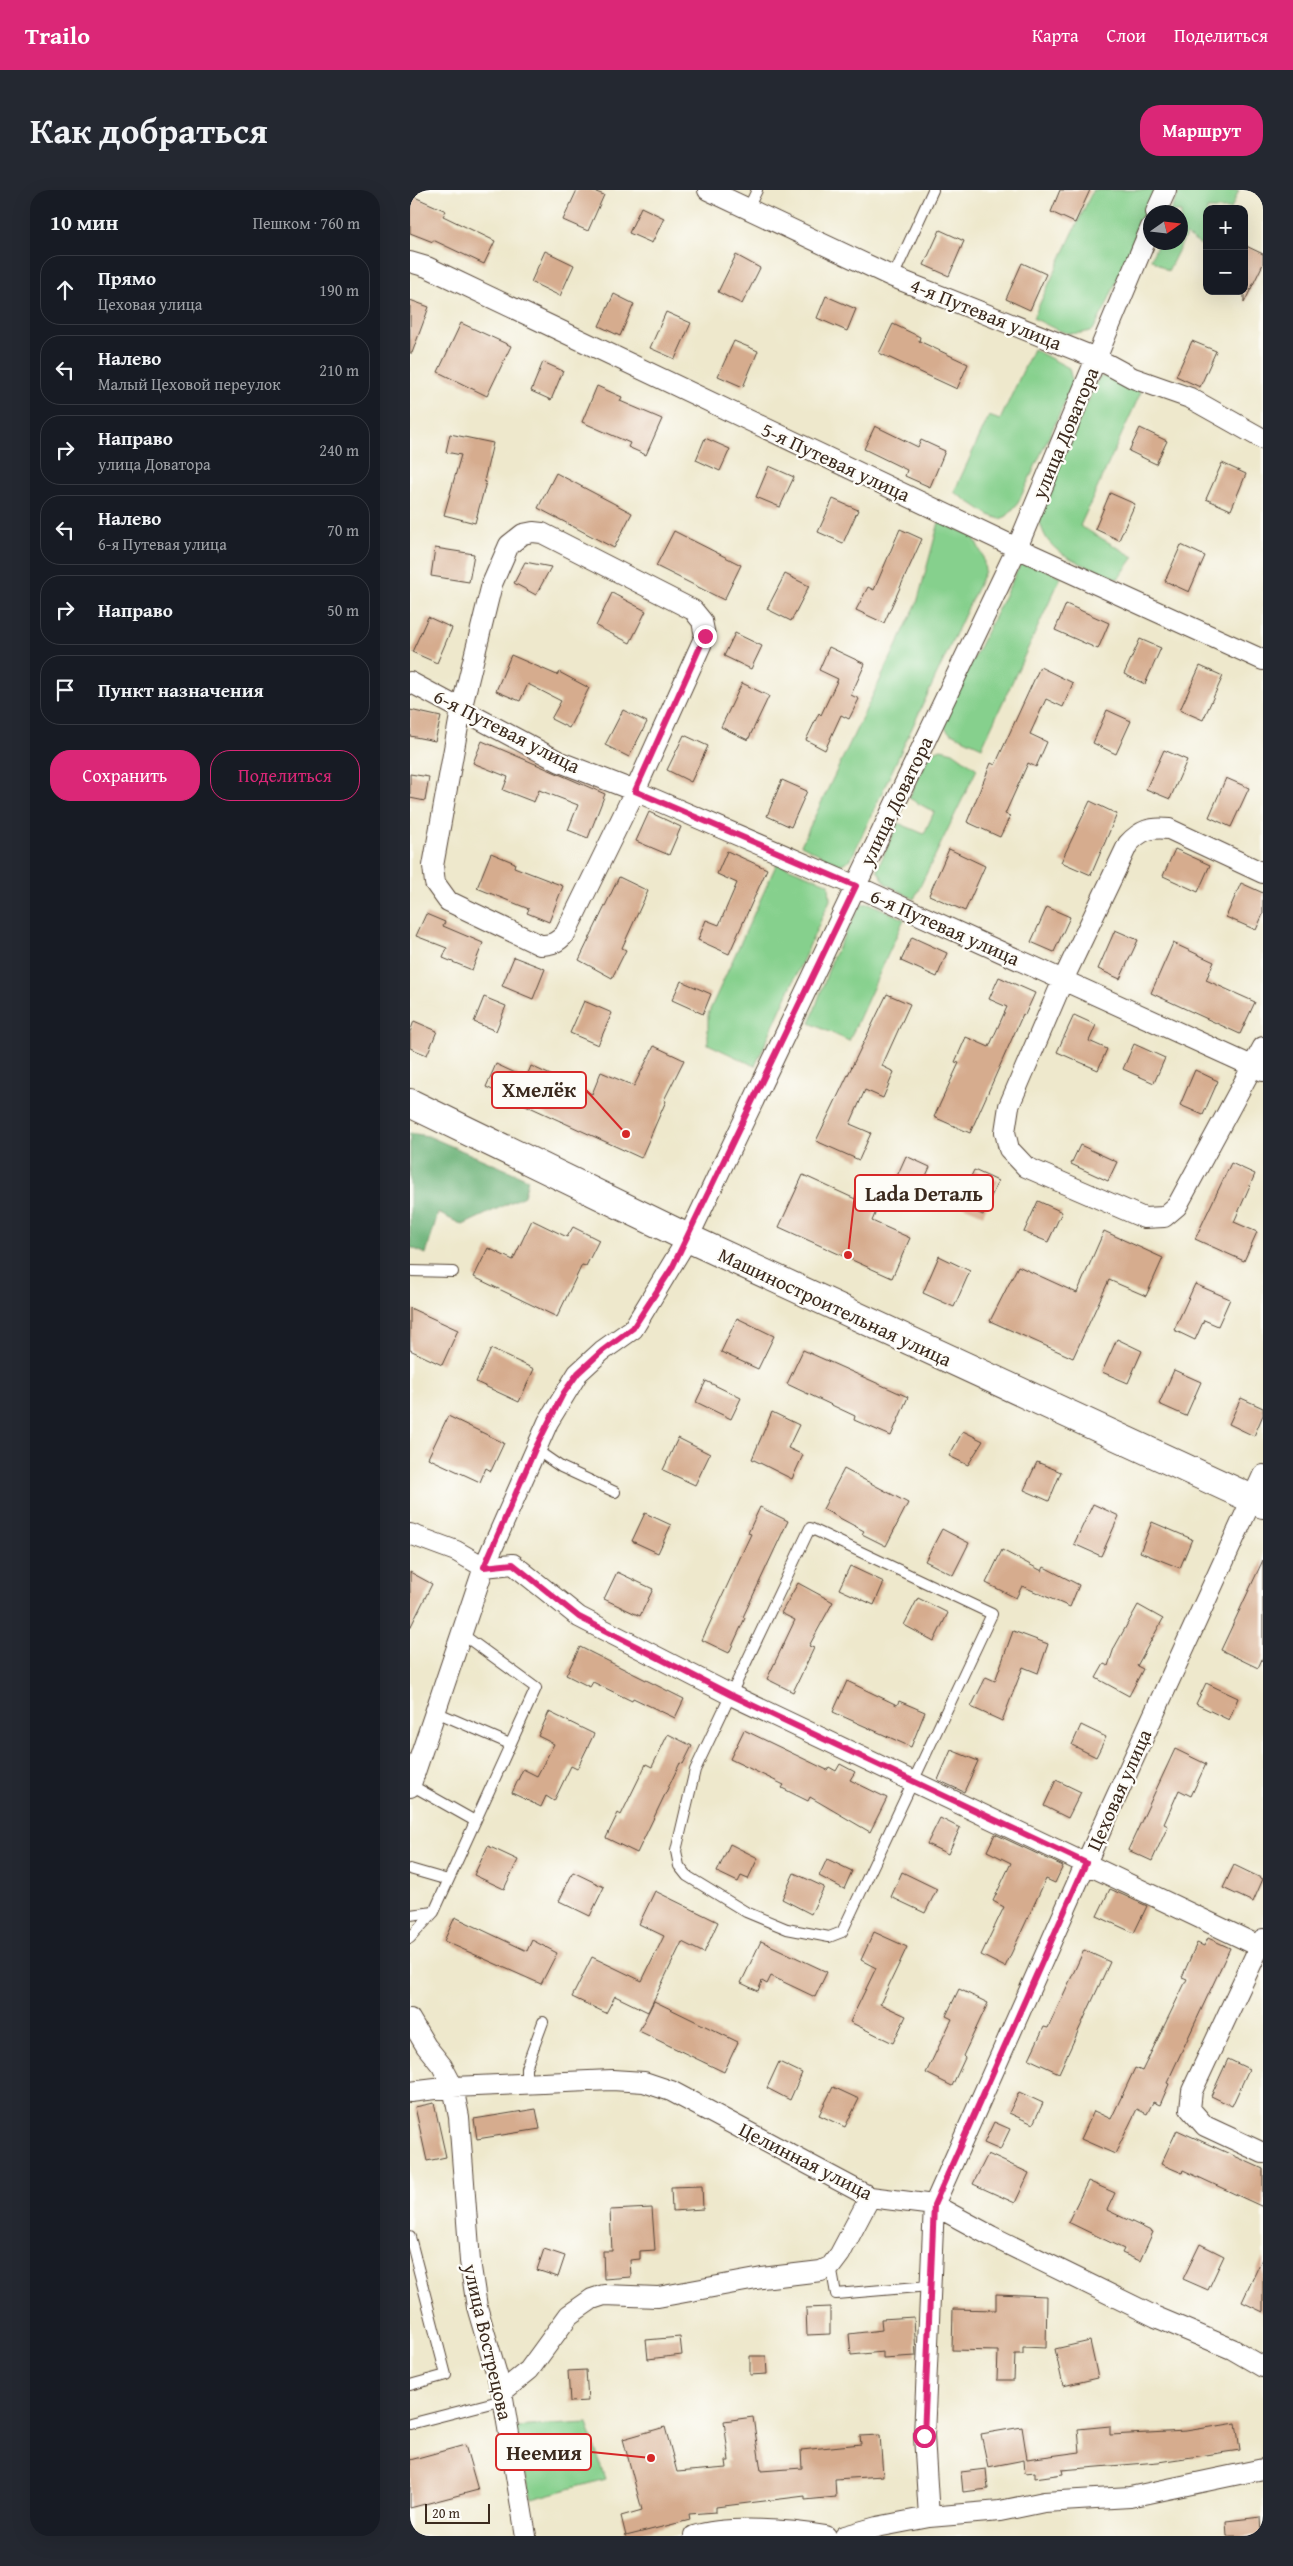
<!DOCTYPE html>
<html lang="ru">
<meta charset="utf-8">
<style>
:root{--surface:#171b24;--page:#242831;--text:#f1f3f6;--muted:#9ea1a6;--line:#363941;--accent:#db2777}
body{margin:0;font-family:"Gentium Book Plus",serif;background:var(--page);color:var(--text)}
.controls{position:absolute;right:15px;top:15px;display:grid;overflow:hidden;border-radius:10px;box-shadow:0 5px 20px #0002}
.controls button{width:45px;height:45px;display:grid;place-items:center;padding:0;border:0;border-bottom:1px solid var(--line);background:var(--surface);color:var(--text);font:25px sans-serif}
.compass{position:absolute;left:733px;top:15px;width:45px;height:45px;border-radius:50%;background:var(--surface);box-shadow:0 5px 20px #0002;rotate:76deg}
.scale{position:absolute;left:15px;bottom:12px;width:65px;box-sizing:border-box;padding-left:5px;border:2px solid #3b2a1e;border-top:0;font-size:14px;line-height:18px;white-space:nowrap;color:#3b2a1e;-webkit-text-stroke:4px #fdfcf7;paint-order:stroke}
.stop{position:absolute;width:15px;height:15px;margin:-11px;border:4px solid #db2777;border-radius:50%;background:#fff}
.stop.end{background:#db2777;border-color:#fff;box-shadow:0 1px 5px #0008}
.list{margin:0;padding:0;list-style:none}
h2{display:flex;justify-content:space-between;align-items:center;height:65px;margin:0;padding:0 20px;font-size:21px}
h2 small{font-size:16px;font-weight:400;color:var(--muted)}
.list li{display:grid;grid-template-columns:32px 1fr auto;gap:15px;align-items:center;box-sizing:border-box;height:70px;margin:0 10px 10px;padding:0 10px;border:1px solid var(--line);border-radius:20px}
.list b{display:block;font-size:19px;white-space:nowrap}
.list p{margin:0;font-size:16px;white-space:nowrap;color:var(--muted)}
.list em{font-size:16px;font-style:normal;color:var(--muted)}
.actions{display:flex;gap:10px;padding:15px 20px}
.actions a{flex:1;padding:11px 0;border:1px solid var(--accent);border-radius:20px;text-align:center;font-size:18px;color:var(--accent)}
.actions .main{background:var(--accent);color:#fff}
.icon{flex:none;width:28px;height:28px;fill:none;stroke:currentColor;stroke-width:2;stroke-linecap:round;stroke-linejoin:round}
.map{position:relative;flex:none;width:853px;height:2346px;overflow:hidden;border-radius:20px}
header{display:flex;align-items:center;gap:30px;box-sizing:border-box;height:70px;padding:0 25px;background:var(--accent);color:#fff}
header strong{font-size:24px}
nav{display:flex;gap:28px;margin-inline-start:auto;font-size:18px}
.intro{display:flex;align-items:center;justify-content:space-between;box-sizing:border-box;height:120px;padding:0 30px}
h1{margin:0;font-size:35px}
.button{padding:12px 22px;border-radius:20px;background:var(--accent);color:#fff;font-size:18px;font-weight:700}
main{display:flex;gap:30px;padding:0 30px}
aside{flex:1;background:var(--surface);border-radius:20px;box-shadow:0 5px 20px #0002}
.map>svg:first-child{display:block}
.green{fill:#86d08d;stroke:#607d56}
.forest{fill:#6cb278;stroke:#546e4b}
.building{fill:#d6ac8e}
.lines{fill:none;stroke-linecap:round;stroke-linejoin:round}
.service-casing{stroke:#564638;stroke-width:12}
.minor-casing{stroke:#564638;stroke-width:22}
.primary-casing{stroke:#564638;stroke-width:30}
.service{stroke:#fff;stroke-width:10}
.minor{stroke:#fff;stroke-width:20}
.primary{stroke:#fff;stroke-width:28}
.route{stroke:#db2777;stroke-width:6}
.labels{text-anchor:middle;stroke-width:4.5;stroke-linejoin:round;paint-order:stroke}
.street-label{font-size:20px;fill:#3b2a1e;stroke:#fdfcf7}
.leader{fill:none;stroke:#d62828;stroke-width:2}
.callout-dot{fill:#d62828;stroke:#fdfcf7;stroke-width:2}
.callout{fill:#fdfcf7;stroke:#d62828;stroke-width:2}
.callout-label{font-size:21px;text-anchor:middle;font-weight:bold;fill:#3b2a1e}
</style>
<header>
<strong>Trailo</strong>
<nav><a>Карта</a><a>Слои</a><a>Поделиться</a></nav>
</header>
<div class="intro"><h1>Как добраться</h1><a class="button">Маршрут</a></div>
<main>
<aside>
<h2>10 мин<small>Пешком · 760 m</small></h2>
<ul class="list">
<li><svg class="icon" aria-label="ahead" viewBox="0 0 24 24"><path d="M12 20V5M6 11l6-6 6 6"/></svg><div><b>Прямо</b><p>Цеховая улица</p></div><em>190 m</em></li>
<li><svg class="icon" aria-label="left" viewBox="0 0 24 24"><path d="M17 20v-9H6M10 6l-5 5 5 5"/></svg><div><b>Налево</b><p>Малый Цеховой переулок</p></div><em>210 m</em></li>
<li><svg class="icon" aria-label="right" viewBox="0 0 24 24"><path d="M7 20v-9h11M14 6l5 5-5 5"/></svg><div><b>Направо</b><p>улица Доватора</p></div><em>240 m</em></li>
<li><svg class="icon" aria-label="left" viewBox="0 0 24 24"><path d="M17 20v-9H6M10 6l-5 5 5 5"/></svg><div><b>Налево</b><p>6-я Путевая улица</p></div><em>70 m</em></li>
<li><svg class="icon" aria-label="right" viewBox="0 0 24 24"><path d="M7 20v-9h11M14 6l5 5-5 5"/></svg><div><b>Направо</b></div><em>50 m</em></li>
<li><svg class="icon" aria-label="arrive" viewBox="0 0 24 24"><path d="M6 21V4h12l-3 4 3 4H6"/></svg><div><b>Пункт назначения</b></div></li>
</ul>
<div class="actions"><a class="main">Сохранить</a><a>Поделиться</a></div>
</aside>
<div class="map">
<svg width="853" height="2346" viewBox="0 0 853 2346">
<rect width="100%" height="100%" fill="#fdfcf7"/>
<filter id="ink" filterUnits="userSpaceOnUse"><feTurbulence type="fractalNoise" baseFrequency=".02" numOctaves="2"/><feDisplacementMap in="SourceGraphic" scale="10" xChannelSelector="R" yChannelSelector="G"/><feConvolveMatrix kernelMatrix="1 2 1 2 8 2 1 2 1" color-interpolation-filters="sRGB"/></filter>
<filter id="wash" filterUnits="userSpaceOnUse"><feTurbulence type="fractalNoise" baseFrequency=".0096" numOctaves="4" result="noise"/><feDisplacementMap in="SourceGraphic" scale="20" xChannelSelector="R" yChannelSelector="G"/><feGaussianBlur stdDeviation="1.12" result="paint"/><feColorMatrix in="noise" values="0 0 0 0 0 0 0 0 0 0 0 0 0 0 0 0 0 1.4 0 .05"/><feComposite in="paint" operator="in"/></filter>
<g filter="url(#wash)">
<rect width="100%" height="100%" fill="#eee8cc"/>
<path class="green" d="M683 0H745L695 118 683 140C656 149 647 139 623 128Z
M770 0H829L821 19H797V59L776 45 758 81 741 69 748 53 771 52V22H760Z
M623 159 659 178 663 195 608 313 597 326 590 329 579 325 544 302 579 226 590 230Z
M700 186 731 202 670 336 724 367 708 389C690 381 653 369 641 354 633 346 631 335 628 325L689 187Z
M529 332 563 346 573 366 575 381 441 669 430 675 391 655 507 413Z
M622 372 651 387 572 557 539 542 531 534 611 373Z
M531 559 543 562 567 579 504 709 476 694 467 680 488 633 514 644 524 622 499 608 519 564Z
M367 673 419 694 420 710 345 876 298 854V824Z
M459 713 494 729 439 851 400 833 423 767 451 715Z
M177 2233 195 2289 122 2309 102 2237Z"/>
<path class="forest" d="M0 943 18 946 118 989 114 1006 53 1035 28 1023 16 1064 0 1057Z"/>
<g id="blocks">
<path class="building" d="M167 0H181L194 5 178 41 153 30Z
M650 0H680L665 33 641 22Z
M0 5 36 21 33 26 85 51 74 74 23 50V52L0 43Z
M231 17 254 28 242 53 219 43Z
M530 40 554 51 539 86 514 75Z
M834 55 853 64V74L834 113Z
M135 61 164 75 150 106 121 92Z
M326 65 350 78 332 114 308 102Z
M612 73 636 84 620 120 596 109Z
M204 104 224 114 210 146 189 136Z
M416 106 446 119 437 141 407 128Z
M0 110 19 117 2 163H0Z
M256 122 281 133 265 169 240 158Z
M51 133 101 156 77 206 28 182Z
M483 134 510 147 509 151 558 174 547 199 469 163Z
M324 151 348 161 333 197 308 186Z
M782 151 806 161 790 197 766 186Z
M133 172 153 181 141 210 121 201Z
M187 196 212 207 210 211 252 229 236 265 218 257 220 253 172 232Z
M465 236 508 257 511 250 535 261 520 297 495 286 497 280 454 259Z
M730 238 757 251 746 274 719 261Z
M40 244 83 253 74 291 76 292 65 333 34 325 51 265 36 262Z
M295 248 320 259 310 281 286 270Z
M812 273 836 284 821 320 796 309Z
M359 276 384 287 370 317 346 307Z
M146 283 222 323 204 358 128 318Z
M700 303 725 314 709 350 685 339Z
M423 309 448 320 433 353 408 342Z
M490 339 512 349 474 433 446 420 458 397 464 400Z
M264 341 331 375 314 410 246 376Z
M771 355 795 366 779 402 755 391Z
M25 358 64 364 59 392 21 386Z
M115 372 141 377 126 405 104 393Z
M375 384 399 396 381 431 357 419Z
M202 403 236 421 220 453 186 436Z
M656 414 699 433 688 459 645 440Z
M18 427 42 438 27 473 2 462Z
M325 443 352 456 341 479 314 466Z
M730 449 751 458 735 494 714 484Z
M419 457 455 474 441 505 449 509 439 529 431 525 415 560 396 550 409 523 411 525 428 489 409 480Z
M101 465 147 485 149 482 179 498 159 538 141 529 151 511 118 494 110 511 86 501Z
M790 476 813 486 793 530 770 520Z
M630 477 663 493 653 517 636 509 620 544 637 552 626 577 618 573 595 624 600 626 590 647 557 632 581 573 585 575Z
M332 493 359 506 338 550 311 537Z
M0 520 31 527 25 551 0 546Z
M213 520 237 532 219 567 195 555Z
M697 520 721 531 706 564 683 553Z
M274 545 298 556 281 592 257 580Z
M72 551 195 604 178 648 158 640 168 615 129 600 124 612 93 600 98 587 63 573Z
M754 560 777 570 760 609 736 599Z
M0 584 19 587 15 611 0 608Z
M816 588 839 598 821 637 799 627Z
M372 590 397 601 381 637 357 626Z
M680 611 707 624 681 685 651 672Z
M239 622 271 637 259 665 226 651Z
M539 659 575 676 555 721 519 705Z
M765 659 800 675 788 702 753 686Z
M317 661 357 679 319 764 288 750 296 730 309 735 327 693 307 684Z
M81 663 105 673 104 677 153 696 139 732 117 723 119 719 67 698Z
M209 687 238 701 212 758 216 760 202 788 169 770Z
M831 693 853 703V724L846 740 816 727Z
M637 717 660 727 644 762 621 752Z
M16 724 35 732 33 736 73 753 62 780 33 768 37 758 6 746Z
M705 740 728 750 710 789 688 779Z
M502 747 537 763 527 787 491 771Z
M763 753 804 772 796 790 845 812 830 844 741 803Z
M104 767 135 779 123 809 92 796Z
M589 787 625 803 615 825 613 824 560 943 524 927 549 873 545 872 556 847 579 857 597 817 579 809Z
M271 791 301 804 293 824 262 810Z
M477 804 500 814 472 876 484 882 473 908 455 900 440 934 461 943 449 970 406 951Z
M74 807 96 816 86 841 64 832Z
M174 811 202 823 188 855 160 843Z
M664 825 686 835 679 851 697 859 688 880 647 862Z
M4 831 27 841 17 865 0 858V842Z
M724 854 755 868 744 893 713 879Z
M244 856 274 870 254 910 256 911 231 968 76 897 86 874 116 888 121 876 182 904 191 882 224 896Z
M785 880 808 891 793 925 770 915Z
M670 955 707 972 698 991 661 974Z
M496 966 520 977 507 1006 483 995Z
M821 973 845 984 824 1032 847 1042 834 1071 785 1049Z
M564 980 588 991 573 1025 548 1014Z
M393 985 467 1019 462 1031 500 1048 482 1088 369 1037Z
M628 1011 652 1022 638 1052 614 1042Z
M122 1030 157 1047 163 1037 189 1050 176 1076 172 1075 147 1127 64 1087 78 1058 103 1070Z
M694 1041 753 1068 736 1106 699 1090 663 1168 580 1131 608 1076 667 1103Z
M529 1066 560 1081 544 1117 513 1103Z
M785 1094 820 1109 808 1136 794 1130 785 1150 764 1140Z
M0 1118 48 1140 32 1175 0 1160Z
M327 1128 364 1146 348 1179 311 1162Z
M707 1149 732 1161 718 1193 692 1182Z
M81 1159 124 1179 109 1212 66 1192Z
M393 1160 498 1207 481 1246 444 1230 445 1226 377 1194Z
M764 1180 791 1192 776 1226 749 1214Z
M296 1191 331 1208 321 1229 286 1212Z
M831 1208 853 1218V1225L844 1246 819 1234Z
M362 1222 389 1235 378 1258 393 1265 382 1289 342 1269Z
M38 1226 94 1253 81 1281 76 1278 70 1292 18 1268Z
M553 1241 573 1251 558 1275 539 1266Z
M268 1248 300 1264 285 1295 253 1280Z
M627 1272 651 1282 639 1311 614 1300Z
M434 1279 498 1313 476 1356 452 1344 454 1341 413 1319Z
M683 1314 709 1326 691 1366 664 1354Z
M350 1317 378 1331 333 1427 335 1428 319 1463 292 1450 341 1344 338 1343Z
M235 1323 261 1335 248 1363 222 1351Z
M742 1332 782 1349 770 1378 730 1362Z
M532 1339 559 1353 543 1385 515 1371Z
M592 1360 632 1381 634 1377 669 1395 660 1417 612 1396 606 1408 576 1393Z
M853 1370V1467L848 1478 811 1460Z
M440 1376 474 1392 464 1415 429 1399Z
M0 1382 22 1394 0 1438Z
M207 1382 243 1399 230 1426 194 1409Z
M388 1393 423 1412 399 1456 404 1458 383 1502 357 1489 385 1430 371 1423Z
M508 1408 538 1423 524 1451 494 1435Z
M728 1415 753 1429 727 1476 733 1479 719 1506 686 1488 694 1474 698 1476 704 1458Z
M603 1441 638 1454 628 1483 613 1477 592 1531 561 1517 576 1487 585 1491Z
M170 1457 274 1509 265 1528 223 1508 222 1511 183 1492 180 1497 156 1485Z
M437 1491 487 1515 489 1511 515 1522 501 1557 423 1522Z
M796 1493 828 1508 819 1530 786 1514Z
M139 1522 184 1544 167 1579 161 1576 144 1611 136 1606 131 1617 102 1603 113 1579 127 1586 144 1554 128 1546Z
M671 1535 696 1547 686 1567 662 1555Z
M334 1540 417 1580 419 1577 426 1581 430 1574 445 1582 440 1590 477 1608 460 1642 400 1607 398 1611 372 1598 374 1595 320 1569Z
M258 1544 282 1556 273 1574 270 1573 227 1663 196 1648 208 1623 211 1625 236 1574 242 1577Z
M765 1559 796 1574 781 1606 769 1600 754 1634 758 1636 742 1671 718 1660Z
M541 1560 568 1571 554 1602 528 1590Z
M646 1590 671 1602 658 1628 634 1616Z
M530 1628 550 1638 538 1664 517 1654Z
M585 1644 653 1676 645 1693 636 1689 595 1777 571 1765 594 1717 583 1711 601 1673 577 1661Z
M320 1654 348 1668 338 1689 331 1686 328 1692 307 1682Z
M78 1656 108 1670 94 1699 64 1685Z
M417 1669 442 1681 434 1699 409 1686Z
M824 1675 853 1689 843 1712 813 1698Z
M163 1682 194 1697 180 1726 149 1711Z
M492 1682 527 1699 515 1723 481 1707Z
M384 1683 414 1697 401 1724 372 1709Z
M700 1699 737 1716 724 1743 687 1726Z
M245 1701 308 1732 294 1763 272 1752 238 1822 205 1806 196 1823 162 1807 182 1767 232 1791 254 1746 229 1734Z
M45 1727 117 1761 122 1750 147 1763 131 1794 34 1751Z
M464 1742 497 1757 470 1814 496 1826 483 1853 440 1832 466 1778 451 1770Z
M798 1748 820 1758 757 1893 759 1894 750 1915 743 1912 737 1924 727 1919 705 1964 671 1949 684 1921 701 1929 725 1878 732 1881 777 1789 772 1787 787 1753 794 1756Z
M351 1751 417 1782 405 1807 361 1786 357 1794 352 1791 348 1801 331 1793Z
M674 1760 700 1772 649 1883 619 1869 634 1837 638 1838Z
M549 1799 578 1813 553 1866 555 1868 542 1896 516 1883 542 1829 536 1826Z
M244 1811 328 1852 314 1882 229 1841Z
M818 1869 839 1879 822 1916 801 1906Z
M369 1872 392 1883 380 1910 357 1898Z
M423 1897 449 1909 435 1937 409 1925Z
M609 1902 633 1913 623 1934 599 1923Z
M24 1913 36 1967 17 1971 5 1917Z
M126 1919 130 1939 67 1949 64 1929Z
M584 1932 600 1939 590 1960 574 1953Z
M767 1940 853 1979V2017L773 1980 772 1983 751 1974Z
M578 1964 619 1983 605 2013 563 1994Z
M678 1991 705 2003 697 2020 743 2042 730 2071 712 2063 714 2059 658 2032Z
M292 1996 293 2019 262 2021 261 1997Z
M242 2018 245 2060 230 2061V2069L220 2070 221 2087 194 2089 193 2061H202L200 2020Z
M790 2054 814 2066 798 2100 773 2089Z
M134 2059 155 2066 148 2087 127 2080Z
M853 2067V2122L832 2112Z
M586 2104 637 2106 636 2158 613 2157V2164H605L604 2190H587L588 2161 542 2160 543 2119 586 2120Z
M420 2117V2144L397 2145 396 2118Z
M504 2127 506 2166 473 2168V2162L441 2165 439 2144 472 2140 471 2129Z
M270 2147 272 2165 238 2169 236 2150Z
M680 2151 688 2188 653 2196 645 2159Z
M340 2166H356L357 2184 340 2185Z
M176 2180 178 2211 160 2212 158 2181Z
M343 2227 351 2281 392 2278 391 2260 451 2254 450 2246 470 2245 473 2286 425 2289 426 2307 395 2310V2306L306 2317V2322L279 2324 280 2330 216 2346 211 2326 232 2320 213 2249 255 2237 267 2282 317 2278 316 2271H319L314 2231Z
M826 2233 830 2260 748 2272 652 2280 653 2284 625 2288V2282L615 2283 614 2270 578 2277 571 2244 612 2237 617 2269 670 2262 668 2239 700 2236V2245L776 2241Z
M55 2255 68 2300 0 2318V2270Z
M576 2279 578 2299 553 2302 551 2282Z
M851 2327 852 2346H817L816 2331Z"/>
</g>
</g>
<g filter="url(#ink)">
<use href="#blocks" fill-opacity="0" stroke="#564638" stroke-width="1"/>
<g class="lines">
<defs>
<path id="service" d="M338 19 347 0
M483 87 523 0
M0 1081 43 1082
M125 1259 151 1277 205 1302
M400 1338 582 1424 432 1742 419 1747 377 1739 336 1722 277 1686 269 1676 266 1661 285 1580Z
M26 1522 100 1554
M1 1595 65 1631
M0 1679 38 1690
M0 1725 24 1722
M0 1748 24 1722 126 1498 52 1444
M116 1893V1878L133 1832
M0 2047 36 2185 0 2195
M421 2076 426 2104 519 2096
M0 2234 93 2210"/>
<path id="minor" d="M298 0 483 87 686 168 723 188 780 208 853 249
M746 22 756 0
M0 72 17 77 607 358 853 470
M123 342 132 343 283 420 292 431 295 446 225 601 155 744C148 752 142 755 130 755L38 711 25 693 23 676 51 520 82 394 99 355 113 344Z
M0 492 150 572 225 601 446 696 853 881
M853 683 759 639C740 637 731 640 718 654L653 790 599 916 595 942 599 959 616 977 734 1028 754 1027 767 1016 853 857
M0 1344 46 1361 74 1377 103 1374 169 1427 321 1505 853 1758
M0 1597 74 1377 138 1232 168 1183 192 1161 223 1139 278 1048 607 358 741 37
M853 1749 782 1901 780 1919 795 1936 853 1963
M0 1829 16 1856 32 1876 43 1897 49 1927 60 2071 67 2117 92 2202 116 2346
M0 1902 43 1897 202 1890 234 1892 261 1901 460 2007 524 2015 581 2046 746 2127 822 2159 853 2177
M92 2202 119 2180 159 2125 182 2109 194 2105 248 2107 352 2088 411 2081 421 2076 430 2064 460 2007
M519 2327 514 2246 524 2015 676 1673 853 1285
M284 2346C318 2335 381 2340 416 2346
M435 2346 467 2337 519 2327 590 2321 634 2312 720 2307 853 2279"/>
<path id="primary" d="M0 913 278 1048 853 1314"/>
</defs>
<use href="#service" class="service-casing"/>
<use href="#minor" class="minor-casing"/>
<use href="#primary" class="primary-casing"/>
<use href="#service" class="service"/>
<use href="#minor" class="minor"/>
<use href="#primary" class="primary"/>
</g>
</g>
<g class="lines" filter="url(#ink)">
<path class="route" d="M295 446 225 601 446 696 262 1078 223 1138 192 1161 168 1183 153 1204 125 1259 74 1377 103 1374 169 1427 321 1505 676 1673 524 2015 514 2246"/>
</g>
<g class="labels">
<g class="street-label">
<text transform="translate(576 124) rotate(22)" y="7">4-я Путевая улица</text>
<text transform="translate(655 243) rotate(-67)" y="7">улица Доватора</text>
<text transform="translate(426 272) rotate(25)" y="7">5-я Путевая улица</text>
<text transform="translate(97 541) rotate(27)" y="7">6-я Путевая улица</text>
<text transform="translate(486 611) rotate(-64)" y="7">улица Доватора</text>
<text transform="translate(535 737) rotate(24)" y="7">6-я Путевая улица</text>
<text transform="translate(425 1117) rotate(25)" y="7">Машиностроительная улица</text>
<text transform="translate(709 1600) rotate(-66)" y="7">Цеховая улица</text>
<text transform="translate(396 1971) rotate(27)" y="7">Целинная улица</text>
<text transform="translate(78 2152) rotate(77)" y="7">улица Вострецова</text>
</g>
</g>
<path class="leader" d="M216 944L176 900M438 1065L445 1003M241 2268L181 2262"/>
<g class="callout-dot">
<circle cx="216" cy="944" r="5"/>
<circle cx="438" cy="1065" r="5"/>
<circle cx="241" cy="2268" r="5"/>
</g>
<g class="callout">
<rect x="82" y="882" width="94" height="36" rx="5"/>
<rect x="445" y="985" width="138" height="36" rx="5"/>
<rect x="86" y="2244" width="95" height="36" rx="5"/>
</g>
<g class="callout-label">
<text x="129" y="907">Хмелёк</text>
<text x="514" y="1011">Lada Dеталь</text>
<text x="134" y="2270">Неемия</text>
</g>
</svg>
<div class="controls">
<button>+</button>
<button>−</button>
</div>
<svg class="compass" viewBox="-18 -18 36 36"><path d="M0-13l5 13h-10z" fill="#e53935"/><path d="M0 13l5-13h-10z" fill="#9ea1a6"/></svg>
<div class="scale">20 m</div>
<div class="stop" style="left:514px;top:2246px"></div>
<div class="stop end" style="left:295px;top:446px"></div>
</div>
</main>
